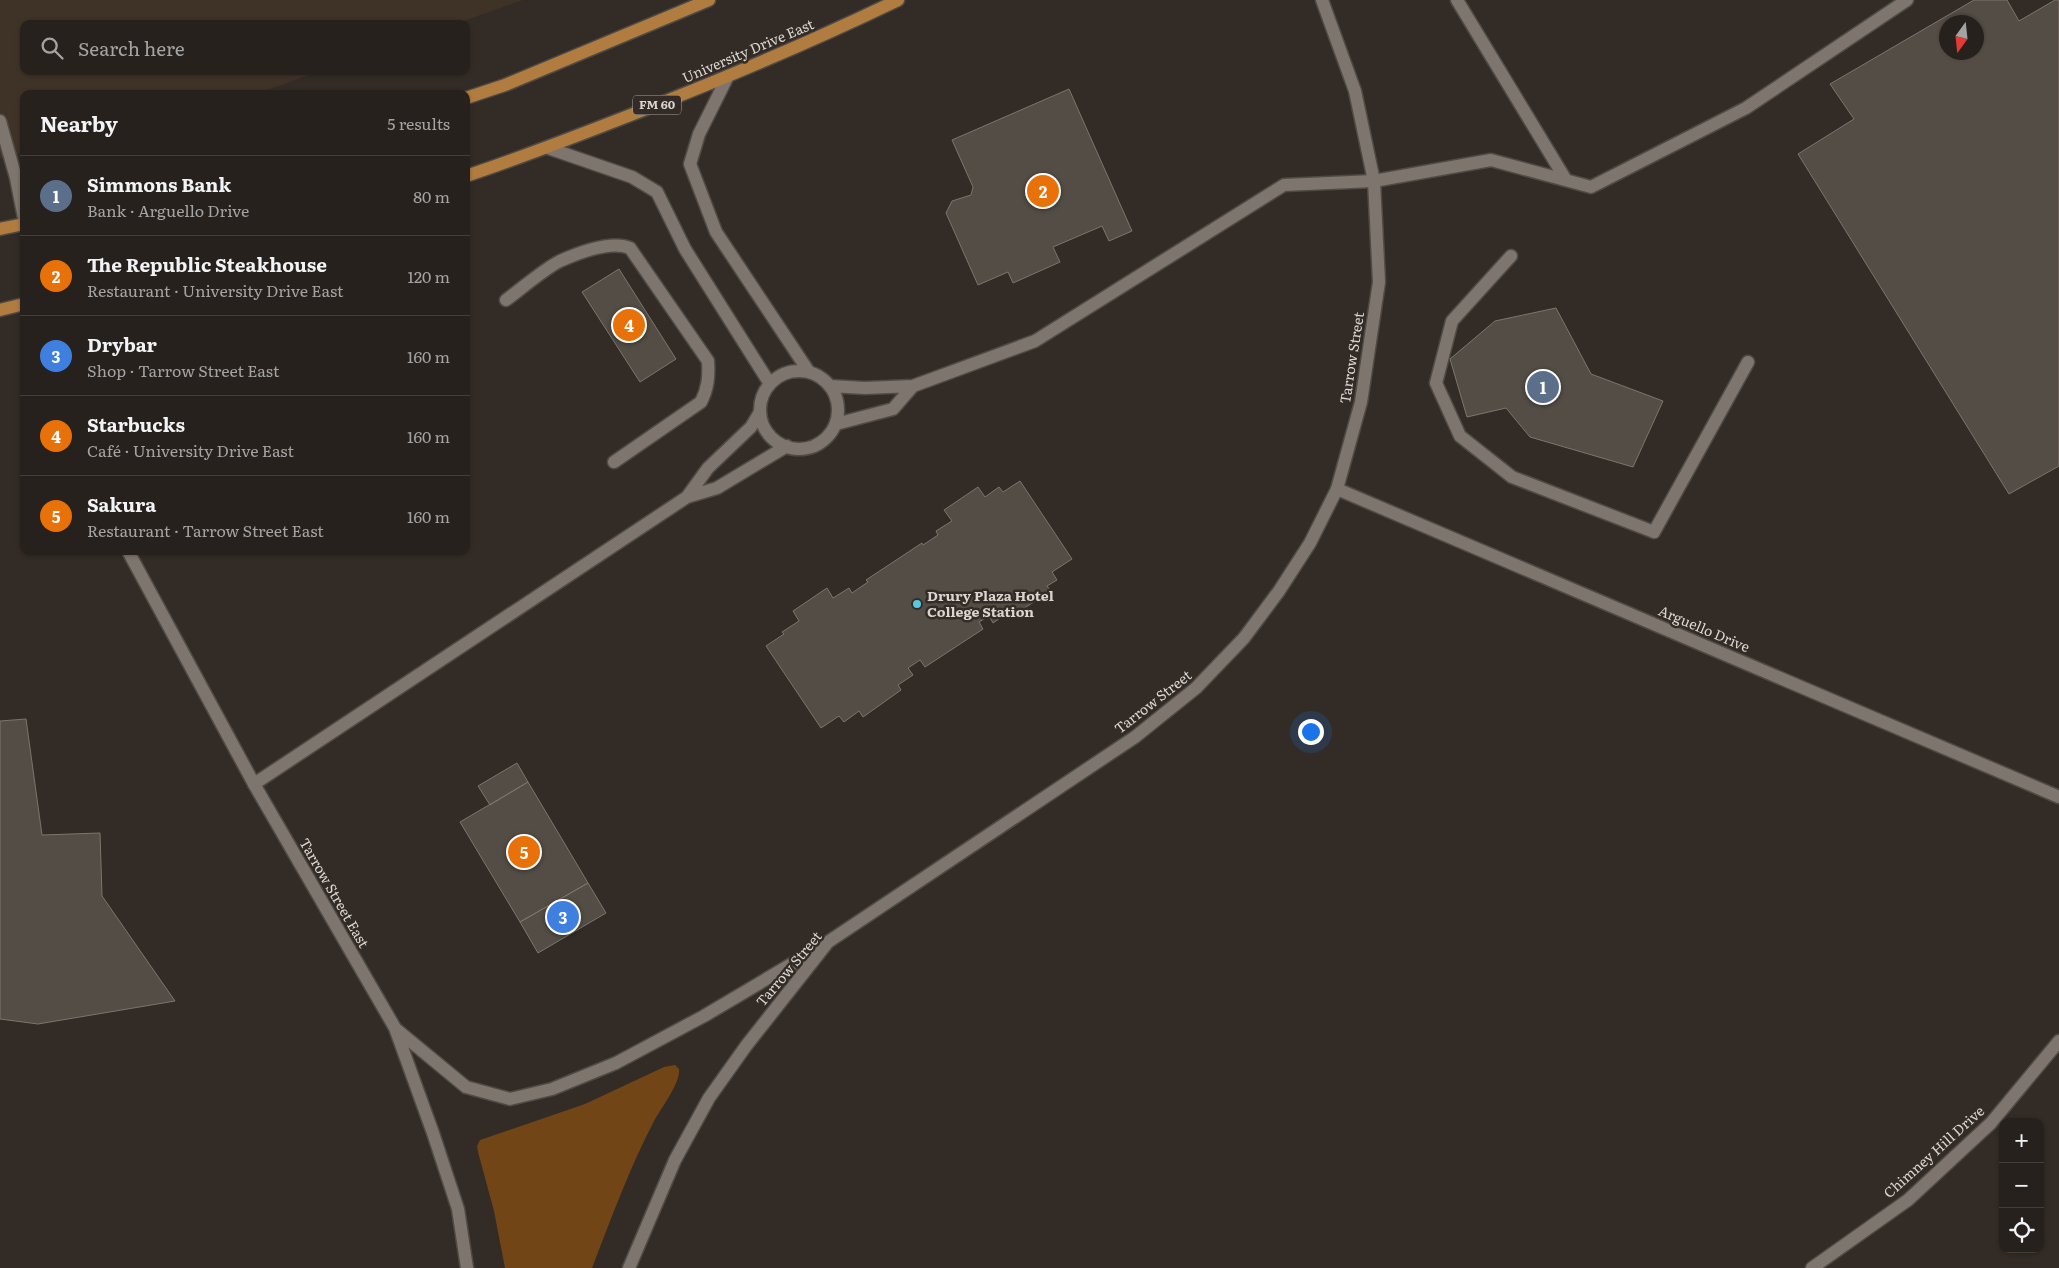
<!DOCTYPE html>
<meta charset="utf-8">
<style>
:root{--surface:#26211c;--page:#322e29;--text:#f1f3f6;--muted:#a4a3a3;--line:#423e3b;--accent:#8bbbb9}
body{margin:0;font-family:Literata,serif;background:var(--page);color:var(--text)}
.controls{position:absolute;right:15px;bottom:15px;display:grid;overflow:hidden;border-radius:10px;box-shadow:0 1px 4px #0004}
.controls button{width:45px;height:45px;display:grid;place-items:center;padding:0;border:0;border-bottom:1px solid var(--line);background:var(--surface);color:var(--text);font:25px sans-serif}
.compass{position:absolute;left:1939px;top:15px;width:45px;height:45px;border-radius:50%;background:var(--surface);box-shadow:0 1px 4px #0004;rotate:195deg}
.you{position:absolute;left:1310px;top:731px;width:18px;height:18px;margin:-12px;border:4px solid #fff;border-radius:50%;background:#1a73e8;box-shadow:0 0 0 8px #1a73e833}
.badge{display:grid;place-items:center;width:32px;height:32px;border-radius:50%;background:var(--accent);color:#fff;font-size:16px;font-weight:700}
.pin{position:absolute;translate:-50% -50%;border:2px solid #fff;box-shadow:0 1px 5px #0006}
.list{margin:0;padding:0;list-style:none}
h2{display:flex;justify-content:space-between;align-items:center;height:65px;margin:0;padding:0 20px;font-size:21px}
h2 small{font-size:16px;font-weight:400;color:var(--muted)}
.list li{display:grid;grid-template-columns:32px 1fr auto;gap:15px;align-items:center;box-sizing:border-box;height:80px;padding:0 20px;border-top:1px solid var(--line)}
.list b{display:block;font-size:19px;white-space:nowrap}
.list p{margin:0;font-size:16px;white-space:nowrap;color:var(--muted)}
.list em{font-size:16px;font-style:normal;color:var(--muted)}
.icon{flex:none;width:28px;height:28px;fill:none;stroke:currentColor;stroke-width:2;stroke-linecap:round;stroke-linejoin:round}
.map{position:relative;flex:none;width:2059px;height:1268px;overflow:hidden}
.search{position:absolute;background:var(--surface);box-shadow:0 1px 4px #0004;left:20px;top:20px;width:450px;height:55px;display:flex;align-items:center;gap:12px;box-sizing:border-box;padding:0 18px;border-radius:10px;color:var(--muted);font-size:19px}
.panel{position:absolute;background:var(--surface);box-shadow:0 1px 4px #0004;left:20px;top:90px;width:450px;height:465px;border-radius:10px}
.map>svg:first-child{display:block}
.built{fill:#3f3328}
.green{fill:#714516}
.building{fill:#544d46;stroke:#7d746d;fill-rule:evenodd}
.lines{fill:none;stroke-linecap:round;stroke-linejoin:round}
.lane-casing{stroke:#504a45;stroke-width:15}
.street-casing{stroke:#504a45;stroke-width:15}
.secondary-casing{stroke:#504a45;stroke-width:15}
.primary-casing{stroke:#504a45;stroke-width:15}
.lane{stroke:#7d756e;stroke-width:12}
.street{stroke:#7d756e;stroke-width:12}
.secondary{stroke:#7d756e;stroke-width:12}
.primary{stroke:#b17c40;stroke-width:12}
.poi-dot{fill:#56c9e1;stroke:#332c26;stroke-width:2}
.labels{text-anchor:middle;stroke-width:5;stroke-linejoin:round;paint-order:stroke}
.shield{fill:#332c26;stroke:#a8a29e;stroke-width:1}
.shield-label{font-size:12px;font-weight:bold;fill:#dad5d1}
.street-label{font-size:14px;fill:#dad5d1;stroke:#332c26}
.poi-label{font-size:14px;font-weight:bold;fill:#dad5d1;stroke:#332c26;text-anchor:start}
</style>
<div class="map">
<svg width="2059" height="1268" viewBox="0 0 2059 1268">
<rect width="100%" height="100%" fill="#332c26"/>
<path class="built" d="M0 0H523L455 24H24V71H320L256 94H24V152L0 158Z"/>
<path class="green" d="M675 1065 679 1069C681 1083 660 1109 653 1123 629 1169 611 1219 592 1268H505L494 1211 478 1152 477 1146 480 1140 585 1104 664 1067Z"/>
<path class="building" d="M1974 0H2007L2019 21 2055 0H2059V466L2009 494 1798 154 1854 119 1830 84ZM1946 22H1976V52H1946Z
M1069 89 1132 231 1109 241 1102 226 1053 247 1060 262 1013 283 1008 272 978 285 946 213 952 201 971 195 973 187 952 140Z
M619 269 676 359 640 382 582 292Z
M1556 308 1591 374 1663 401 1633 467 1530 437 1506 408 1467 417 1450 359 1495 321Z
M1020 481 1072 559 1052 572 1057 580 1047 586 1051 591 1012 616 1009 612 993 623 989 616 979 622 983 629 925 667 920 660 908 668 913 675 898 685 901 690 863 717 859 711 844 722 839 716 821 728 766 646 784 634 782 632 799 621 793 611 827 588 833 598 849 588 852 593 868 582 866 580 922 543 923 545 938 535 936 531 952 521 944 510 978 487 985 497 999 487 1003 492Z
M26 719 42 835 100 833 102 896 175 1001 38 1024 0 1019V721Z
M517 763 528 782 490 805 478 786Z
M528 782 588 883 520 922 460 822Z
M588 883 606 913 538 953 520 922Z"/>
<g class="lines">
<defs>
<path id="lane" d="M1457 0 1566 180
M728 76 699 134 690 164 716 232 809 372
M548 148 632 177 657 192 685 249 770 384
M1511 256 1452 321 1436 383 1460 436 1512 477 1654 532 1748 362
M506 300C521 289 544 269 560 261 578 253 611 240 630 248L708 361C709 377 708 388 701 402L614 462
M760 410a39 39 0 1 1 78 0a39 39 0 1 1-78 0Z
M830 386 865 388 913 386 1035 341 1284 185 1374 181 1491 160 1591 187 1746 108 1907 0
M836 424 893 409 913 386
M687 497 708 468 751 427 760 412
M254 784 687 497 717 488 787 446"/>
<path id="street" d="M0 121 16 178 24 218
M1337 489 2059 797
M1812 1268 1908 1200 1991 1123 2059 1041"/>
<path id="secondary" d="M128 551 254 784 395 1028 433 1133 458 1209 467 1268
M397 1030 466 1087 510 1099 552 1089 616 1063 704 1016 822 946
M629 1268 675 1160 709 1098 746 1046 828 942 1135 737 1196 688 1244 638 1279 591 1310 543 1337 489 1361 402 1379 282 1374 181 1355 91 1322 0"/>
<path id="primary" d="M466 98 505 85 709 0
M466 176C529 155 590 131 651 107 735 74 817 39 898 0
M0 229 24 224
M0 310 24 304"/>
</defs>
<use href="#lane" class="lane-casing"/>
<use href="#street" class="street-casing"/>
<use href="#secondary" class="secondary-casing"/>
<use href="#primary" class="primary-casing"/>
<use href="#lane" class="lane"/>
<use href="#street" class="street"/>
<use href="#secondary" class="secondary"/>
<use href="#primary" class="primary"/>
</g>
<circle class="poi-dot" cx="917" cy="604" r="5"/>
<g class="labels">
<rect class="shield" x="633" y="95.5" width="48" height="19" rx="4"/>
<g class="shield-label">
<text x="657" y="109">FM 60</text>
</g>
<g class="street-label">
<text transform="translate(748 51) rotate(-23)" y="5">University Drive East</text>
<text transform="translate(1352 358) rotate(-81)" y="5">Tarrow Street</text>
<text transform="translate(1704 629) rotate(23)" y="5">Arguello Drive</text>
<text transform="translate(1153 702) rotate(-38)" y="5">Tarrow Street</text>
<text transform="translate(334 893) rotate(60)" y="5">Tarrow Street East</text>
<text transform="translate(789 969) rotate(-50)" y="5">Tarrow Street</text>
<text transform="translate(1934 1152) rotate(-42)" y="5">Chimney Hill Drive</text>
</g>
<g class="poi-label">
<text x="927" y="601">Drury Plaza Hotel<tspan x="927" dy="16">College Station</tspan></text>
</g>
</g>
</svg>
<div class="controls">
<button>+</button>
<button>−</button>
<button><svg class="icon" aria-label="locate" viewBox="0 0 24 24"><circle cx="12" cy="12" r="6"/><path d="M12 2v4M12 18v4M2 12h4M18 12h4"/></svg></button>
</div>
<svg class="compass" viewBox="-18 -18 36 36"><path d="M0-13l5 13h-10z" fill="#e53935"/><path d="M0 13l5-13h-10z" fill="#a4a3a3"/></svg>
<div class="you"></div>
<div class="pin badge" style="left:1543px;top:387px;background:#5c6f8a">1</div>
<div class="pin badge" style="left:1043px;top:191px;background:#e8710a">2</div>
<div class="pin badge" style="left:563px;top:917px;background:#3f7fe0">3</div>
<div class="pin badge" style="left:629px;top:325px;background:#e8710a">4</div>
<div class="pin badge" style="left:524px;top:852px;background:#e8710a">5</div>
<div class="search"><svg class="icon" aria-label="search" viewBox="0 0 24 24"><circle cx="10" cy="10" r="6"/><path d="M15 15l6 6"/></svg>Search here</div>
<section class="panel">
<h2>Nearby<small>5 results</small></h2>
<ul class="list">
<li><span class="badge" style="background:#5c6f8a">1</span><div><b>Simmons Bank</b><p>Bank · Arguello Drive</p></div><em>80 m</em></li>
<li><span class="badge" style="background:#e8710a">2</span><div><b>The Republic Steakhouse</b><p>Restaurant · University Drive East</p></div><em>120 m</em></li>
<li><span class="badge" style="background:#3f7fe0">3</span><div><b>Drybar</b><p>Shop · Tarrow Street East</p></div><em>160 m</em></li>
<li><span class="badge" style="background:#e8710a">4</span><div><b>Starbucks</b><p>Café · University Drive East</p></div><em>160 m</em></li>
<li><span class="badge" style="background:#e8710a">5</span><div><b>Sakura</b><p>Restaurant · Tarrow Street East</p></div><em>160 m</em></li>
</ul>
</section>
</div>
